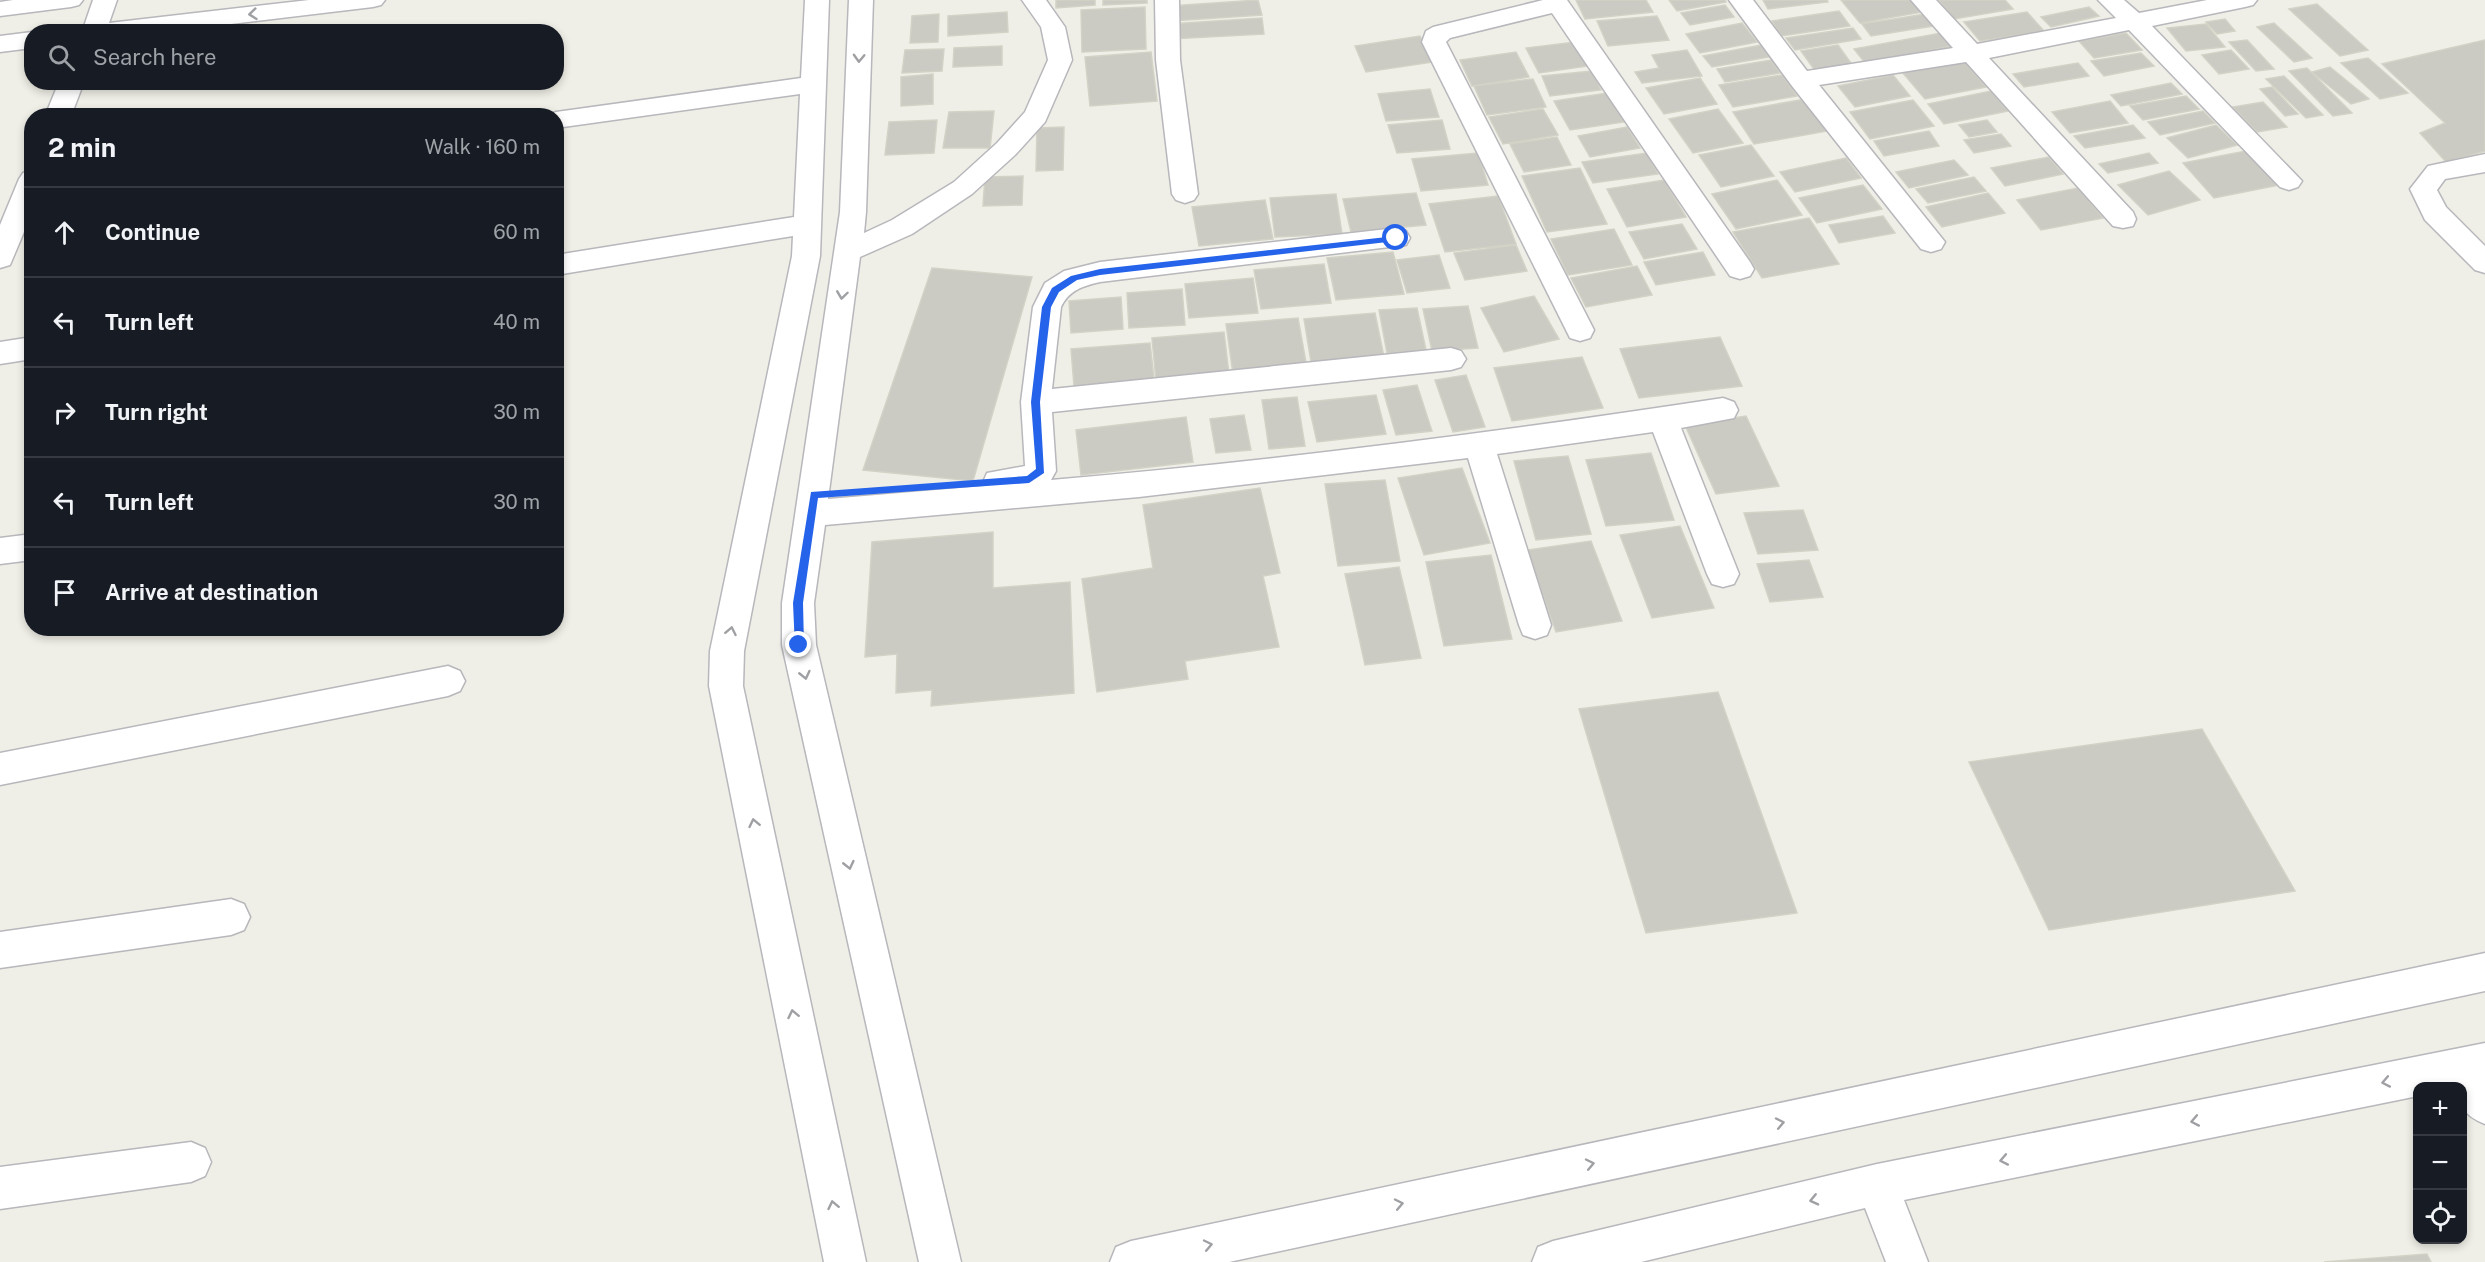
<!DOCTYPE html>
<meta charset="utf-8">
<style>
:root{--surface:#171b24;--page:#20242c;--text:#f1f3f6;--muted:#9ea1a6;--line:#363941}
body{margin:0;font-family:"Public Sans",sans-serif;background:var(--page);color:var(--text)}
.controls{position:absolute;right:18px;bottom:18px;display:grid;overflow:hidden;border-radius:12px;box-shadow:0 3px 9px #0003}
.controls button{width:54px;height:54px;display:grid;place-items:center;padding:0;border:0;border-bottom:2px solid var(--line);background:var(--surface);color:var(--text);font:30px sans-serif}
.stop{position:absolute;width:18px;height:18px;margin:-14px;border:4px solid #2563eb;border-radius:50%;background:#fff}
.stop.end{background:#2563eb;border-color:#fff;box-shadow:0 2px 6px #0008}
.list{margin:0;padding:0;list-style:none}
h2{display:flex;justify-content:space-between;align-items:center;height:78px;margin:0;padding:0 24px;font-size:26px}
h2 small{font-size:20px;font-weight:400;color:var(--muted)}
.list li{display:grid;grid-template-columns:39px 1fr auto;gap:18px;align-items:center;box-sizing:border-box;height:90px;padding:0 24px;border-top:2px solid var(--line)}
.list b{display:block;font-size:22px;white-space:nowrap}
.list em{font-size:20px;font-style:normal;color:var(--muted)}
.icon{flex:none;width:33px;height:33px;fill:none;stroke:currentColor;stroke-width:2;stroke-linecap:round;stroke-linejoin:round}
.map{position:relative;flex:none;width:2485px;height:1262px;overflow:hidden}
.search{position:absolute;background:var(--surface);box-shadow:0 3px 9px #0003;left:24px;top:24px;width:540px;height:66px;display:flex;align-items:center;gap:15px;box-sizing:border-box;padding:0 21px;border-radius:24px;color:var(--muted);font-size:22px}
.panel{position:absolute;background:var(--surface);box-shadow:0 3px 9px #0003;left:24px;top:108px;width:540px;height:528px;border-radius:24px}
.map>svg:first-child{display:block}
.building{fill:#cbcac3;stroke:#d3d2c6;stroke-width:1.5}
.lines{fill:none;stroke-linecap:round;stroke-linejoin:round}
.minor-casing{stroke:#b7b7bc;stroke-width:3}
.minor{fill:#fff;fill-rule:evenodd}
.oneway{stroke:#9ea0a3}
.route{fill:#2563eb}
</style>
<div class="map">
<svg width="2485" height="1262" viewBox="0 0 2485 1262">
<rect width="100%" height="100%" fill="#efefe7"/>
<path class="building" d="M1056 0H1095V5L1056 8Z
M1103 0H1147V3L1103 5Z
M1258 0 1262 15 1172 21 1170 6Z
M1576 0H1646L1653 12 1585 19Z
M1669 0H1725L1726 2 1677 11Z
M1763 0H1827L1828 2 1768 9Z
M1841 0H1911L1922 12 1860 23Z
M1939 0H2005L2013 9 1954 19Z
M2317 4 2368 50 2340 56 2289 9Z
M1725 5 1734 17 1690 25 1681 13Z
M1145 7 1146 49 1082 52 1081 10Z
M2089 7 2099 16 2051 27 2041 17Z
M1839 11 1850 26 1781 36 1772 21Z
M1007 12 1008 32 948 36V16Z
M2027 12 2044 31 1980 41 1964 22Z
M939 14 938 42 910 43 912 16Z
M1925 14 1934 26 1871 36 1862 24Z
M1657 16 1669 40 1608 46 1597 21Z
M1262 18 1264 34 1170 39 1169 24Z
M2225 19 2235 31 2217 34 2206 22Z
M1742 23 1757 42 1700 53 1686 34Z
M2274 23 2312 58 2294 62 2257 27Z
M2206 24 2225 47 2186 51 2167 28Z
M1853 28 1861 39 1795 50 1786 38Z
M1941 33 1952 46 1865 63 1854 49Z
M2126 33 2142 50 2094 58 2079 41Z
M1420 36 1433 62 1366 72 1355 46Z
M2247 40 2274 69 2256 71 2229 42Z
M2485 40V151L2446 162 2420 133 2445 123 2382 64Z
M1575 42 1588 66 1539 73 1526 48Z
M1761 45 1769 57 1712 67 1703 56Z
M1838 45 1853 66 1816 72 1801 51Z
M1002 46V65L953 67 954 48Z
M944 49 942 71 902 73 905 50Z
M1687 50 1702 76 1642 83 1635 72 1659 68 1652 55Z
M2231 50 2249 69 2219 74 2202 55Z
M1151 52 1157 101 1090 106 1085 57Z
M1516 52 1529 77 1472 86 1460 60Z
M2141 53 2154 66 2104 76 2091 61Z
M2368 58 2408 93 2380 99 2341 63Z
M1771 60 1780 73 1725 82 1717 69Z
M1963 60 1986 87 1925 99 1902 72Z
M2078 63 2089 76 2024 87 2013 74Z
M2330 67 2369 99 2351 104 2312 72Z
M2307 68 2352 113 2333 116 2289 71Z
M1592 71 1601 90 1550 96 1542 76Z
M933 74V104L901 106V77Z
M1782 75 1797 96 1733 107 1719 85Z
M1893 75 1910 96 1855 107 1838 86Z
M2284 76 2323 115 2306 118 2266 79Z
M1700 78 1717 104 1664 114 1646 88Z
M1533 79 1546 107 1487 115 1474 86Z
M2171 83 2182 94 2121 106 2111 95Z
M2272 87 2298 114 2285 116 2260 89Z
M1430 89 1439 117 1386 121 1378 94Z
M1991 91 2008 111 1944 124 1928 104Z
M1607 93 1624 122 1570 130 1554 101Z
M2186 96 2199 109 2143 120 2130 106Z
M1805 99 1827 131 1754 144 1733 112Z
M1913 100 1934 126 1870 139 1850 112Z
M2110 101 2128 123 2070 133 2052 112Z
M2263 102 2287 127 2257 132 2233 107Z
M1543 109 1558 135 1503 144 1489 117Z
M1718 109 1743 143 1693 153 1669 119Z
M994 111 990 148H943L949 112Z
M2203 111 2215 123 2160 135 2148 122Z
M937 120 934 153 885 155 889 122Z
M1442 120 1450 149 1397 153 1388 125Z
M1987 120 1997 132 1969 137 1959 125Z
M2133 125 2145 138 2085 148 2074 136Z
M2216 125 2237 145 2188 158 2167 138Z
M1064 127 1063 170 1036 171 1037 128Z
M1627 127 1640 148 1590 157 1578 136Z
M1929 131 1939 146 1884 156 1874 141Z
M2001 134 2011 146 1974 153 1964 140Z
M1557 137 1571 165 1524 172 1510 144Z
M1751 145 1774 176 1721 187 1699 155Z
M2246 151 2279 185 2214 198 2183 163Z
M1478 153 1488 185 1421 191 1412 159Z
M1647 153 1658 174 1593 183 1582 162Z
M2149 153 2158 163 2108 173 2099 164Z
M2049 157 2063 174 2005 186 1991 168Z
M1846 158 1861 178 1795 192 1780 172Z
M1954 160 1968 175 1909 188 1896 172Z
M1580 168 1607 224 1547 232 1522 176Z
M2169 171 2200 200 2148 215 2118 185Z
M1023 176 1022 205 983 206 985 177Z
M1974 177 1986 191 1928 203 1916 189Z
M1664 180 1686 217 1627 227 1607 189Z
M1777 180 1802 215 1736 229 1712 194Z
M1863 185 1882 209 1817 223 1799 198Z
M2078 188 2103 218 2041 230 2017 200Z
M1416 193 1426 225 1351 232 1343 199Z
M1988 193 2005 213 1942 227 1926 207Z
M1336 194 1342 234 1275 237 1270 198Z
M1498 196 1516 244 1445 252 1429 204Z
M1265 200 1273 239 1199 246 1192 207Z
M1883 216 1895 233 1839 243 1829 225Z
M1809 218 1839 264 1762 278 1733 232Z
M1682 224 1697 249 1644 259 1629 232Z
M1614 229 1632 265 1568 275 1551 239Z
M1516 245 1527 271 1465 280 1454 253Z
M1393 252 1404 294 1336 300 1327 258Z
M1703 252 1715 275 1656 285 1644 262Z
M1439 255 1450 288 1407 293 1397 260Z
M1324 264 1331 303 1261 309 1254 270Z
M1637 266 1652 295 1586 307 1571 278Z
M932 268 1032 277 973 481 863 470Z
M1253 278 1258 313 1189 318 1185 284Z
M1182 289 1185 325 1129 328 1127 293Z
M1534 296 1559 339 1504 352 1481 308Z
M1121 297 1123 329 1071 333 1069 301Z
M1468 306 1478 348 1432 351 1423 309Z
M1417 308 1426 350 1387 353 1379 310Z
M1375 313 1384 357 1311 362 1304 319Z
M1298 318 1307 368 1233 374 1226 324Z
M1224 332 1229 374 1156 381 1152 338Z
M1720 337 1742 386 1639 398 1620 349Z
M1150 343 1154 379 1074 386 1071 349Z
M1582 357 1603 408 1512 421 1494 368Z
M1466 375 1485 427 1453 432 1435 380Z
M1417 385 1432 431 1396 435 1383 390Z
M1376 395 1386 434 1317 442 1308 402Z
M1297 397 1305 446 1269 449 1262 400Z
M1244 415 1251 450 1216 453 1210 419Z
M1746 416 1779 486 1716 494 1685 425Z
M1186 417 1193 462 1081 475 1076 430Z
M1651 453 1674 520 1606 526 1586 460Z
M1568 456 1591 534 1536 540 1514 461Z
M1462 468 1490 543 1424 555 1398 478Z
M1385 480 1400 561 1338 566 1325 484Z
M1260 488 1280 573 1263 576 1279 647 1185 661 1188 679 1097 692 1082 579 1153 568 1143 505Z
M1803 510 1818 550 1758 554 1744 513Z
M1680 526 1714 608 1652 618 1620 535Z
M993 532V588L1070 582 1074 693 931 706 932 690 896 693 897 654 865 657 872 542Z
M1591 541 1622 621 1556 632 1527 550Z
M1491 555 1512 639 1444 646 1426 562Z
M1809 560 1823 597 1770 602 1757 564Z
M1399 567 1421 658 1365 665 1345 574Z
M1718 692 1797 913 1646 933 1579 709Z
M2202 729 2295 891 2049 930 1969 762Z
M2427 1254 2431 1262H2324Z"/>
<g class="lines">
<defs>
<path id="minor" d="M13 0H83L79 5 71 7 0 16V2Z
M93 0H117L109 23 309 0H385L381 5 373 7 165 32H82Z
M805 0H829L820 256 744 651 743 686 866 1262H824L709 686 710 651 792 256 793 236 556 275V255L794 217 800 94 556 128V116H546L556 112 801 78Z
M849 0H873L866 212 864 233 892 220 954 182 997 143 1025 112 1048 60 1041 27 1022 0H1046L1065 27 1072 60 1045 122 1015 155 972 194 912 234 860 257 828 499 984 486 983 482 987 473 1025 466 1021 402 1033 307 1045 283 1064 271 1100 262 1396 228 1406 231 1410 238 1406 245 1100 282C1083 286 1069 290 1061 307L1052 389 1451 348 1461 351 1466 359 1461 367 1451 370 1052 412 1056 471 1051 480C1276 461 1500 432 1723 398L1734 402 1738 410 1734 418 1681 428 1739 574 1734 584 1723 587 1712 584 1707 574 1653 432 1497 454 1551 625 1547 635 1535 639 1523 635 1519 625 1468 458 1139 497 825 525 814 603 816 645 961 1262H919L782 645V603L840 212Z
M1155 0H1179L1180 60 1198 194 1194 200 1185 203 1176 200 1172 194 1156 60Z
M1543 0H1567L1750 262 1754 269 1750 276 1740 279 1730 276 1552 13 1450 38 1446 42 1594 330 1590 338 1580 341 1570 338 1422 42 1426 31 1433 27Z
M1729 0H1753L1807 71 1953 48 1911 0H1936L1977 44 2116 18 2098 0H2124L2139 13 2207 0H2257L2253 5 2245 7 2152 26 2302 181 2298 187 2289 190 2280 187 2129 30 1989 58 2133 212 2136 219 2133 226 2123 228 2113 226 1966 62 1819 85 1945 242 1941 249 1931 252 1921 249 1792 86Z
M32 32V48L0 52V36Z
M59 82H84L71 116H45Z
M2485 154V172L2445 179 2437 190 2446 207 2485 246V273L2475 270 2425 220 2410 189 2428 166Z
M32 170V213L10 265 0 268V225L19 179 23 173Z
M32 337V359L0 364V342Z
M32 534V560L0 564V538Z
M448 666 460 671 465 681 460 691 448 696 0 785V753Z
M231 899 244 904 250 917 244 930 231 935 0 968V932Z
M2485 953V991L1229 1262H1110L1116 1247 1131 1241Z
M2485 1043V1124C2463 1115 2462 1109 2462 1086H2418V1096L1904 1200 1928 1262H1886L1865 1208 1641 1262H1532L1538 1247 1553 1241 1877 1164Z
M191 1142 205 1148 211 1162 205 1176 191 1182 0 1209V1167Z"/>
</defs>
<use href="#minor" class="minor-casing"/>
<use href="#minor" class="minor"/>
</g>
<defs><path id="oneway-chevron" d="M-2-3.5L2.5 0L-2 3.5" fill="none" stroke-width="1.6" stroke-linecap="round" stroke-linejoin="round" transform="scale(1.5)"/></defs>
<g class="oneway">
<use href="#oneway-chevron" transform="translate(253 14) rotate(174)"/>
<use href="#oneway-chevron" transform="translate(859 58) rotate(92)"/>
<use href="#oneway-chevron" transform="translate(842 295) rotate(98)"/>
<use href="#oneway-chevron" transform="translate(731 631) rotate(-79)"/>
<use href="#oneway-chevron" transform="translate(805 675) rotate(77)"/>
<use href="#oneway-chevron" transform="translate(754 823) rotate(-102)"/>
<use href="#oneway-chevron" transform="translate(849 865) rotate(77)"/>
<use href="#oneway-chevron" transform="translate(793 1014) rotate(-102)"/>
<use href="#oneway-chevron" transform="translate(2386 1082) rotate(169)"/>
<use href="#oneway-chevron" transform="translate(2195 1121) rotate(169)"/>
<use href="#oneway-chevron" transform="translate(1780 1123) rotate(-12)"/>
<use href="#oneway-chevron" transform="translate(2004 1160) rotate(169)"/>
<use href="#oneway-chevron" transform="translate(1590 1164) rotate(-12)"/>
<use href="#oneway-chevron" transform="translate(1814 1200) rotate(167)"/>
<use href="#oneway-chevron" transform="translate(1399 1204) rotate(-12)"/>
<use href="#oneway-chevron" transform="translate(833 1205) rotate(-102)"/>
<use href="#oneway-chevron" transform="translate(1208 1245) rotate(-12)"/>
</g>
<path class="route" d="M1396 236 1400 238 1396 241 1100 275 1077 280 1059 292 1051 307 1040 402 1044 473 1029 483 818 498 803 603 804 645 802 648H795L793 603 811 492 1027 476 1036 469 1031 402 1042 307 1052 288 1071 276 1100 269Z"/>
</svg>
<div class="controls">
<button>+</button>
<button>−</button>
<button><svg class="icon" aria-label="locate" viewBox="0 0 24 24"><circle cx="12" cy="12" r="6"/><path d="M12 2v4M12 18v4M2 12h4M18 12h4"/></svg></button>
</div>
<div class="stop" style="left:1396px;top:238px"></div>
<div class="stop end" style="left:799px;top:645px"></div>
<div class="search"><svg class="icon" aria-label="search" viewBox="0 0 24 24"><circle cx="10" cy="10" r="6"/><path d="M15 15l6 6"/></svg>Search here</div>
<section class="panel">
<h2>2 min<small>Walk · 160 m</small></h2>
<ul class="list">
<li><svg class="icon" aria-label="ahead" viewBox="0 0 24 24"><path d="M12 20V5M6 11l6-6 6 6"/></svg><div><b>Continue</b></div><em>60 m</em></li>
<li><svg class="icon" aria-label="left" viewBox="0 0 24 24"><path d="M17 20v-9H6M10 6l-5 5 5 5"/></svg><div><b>Turn left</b></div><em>40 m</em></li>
<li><svg class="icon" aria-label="right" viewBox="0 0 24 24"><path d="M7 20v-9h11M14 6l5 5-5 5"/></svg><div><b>Turn right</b></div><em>30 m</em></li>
<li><svg class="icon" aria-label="left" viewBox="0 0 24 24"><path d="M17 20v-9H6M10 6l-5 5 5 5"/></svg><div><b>Turn left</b></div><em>30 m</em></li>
<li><svg class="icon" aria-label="arrive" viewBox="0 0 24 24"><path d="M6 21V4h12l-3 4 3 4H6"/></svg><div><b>Arrive at destination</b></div></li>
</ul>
</section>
</div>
